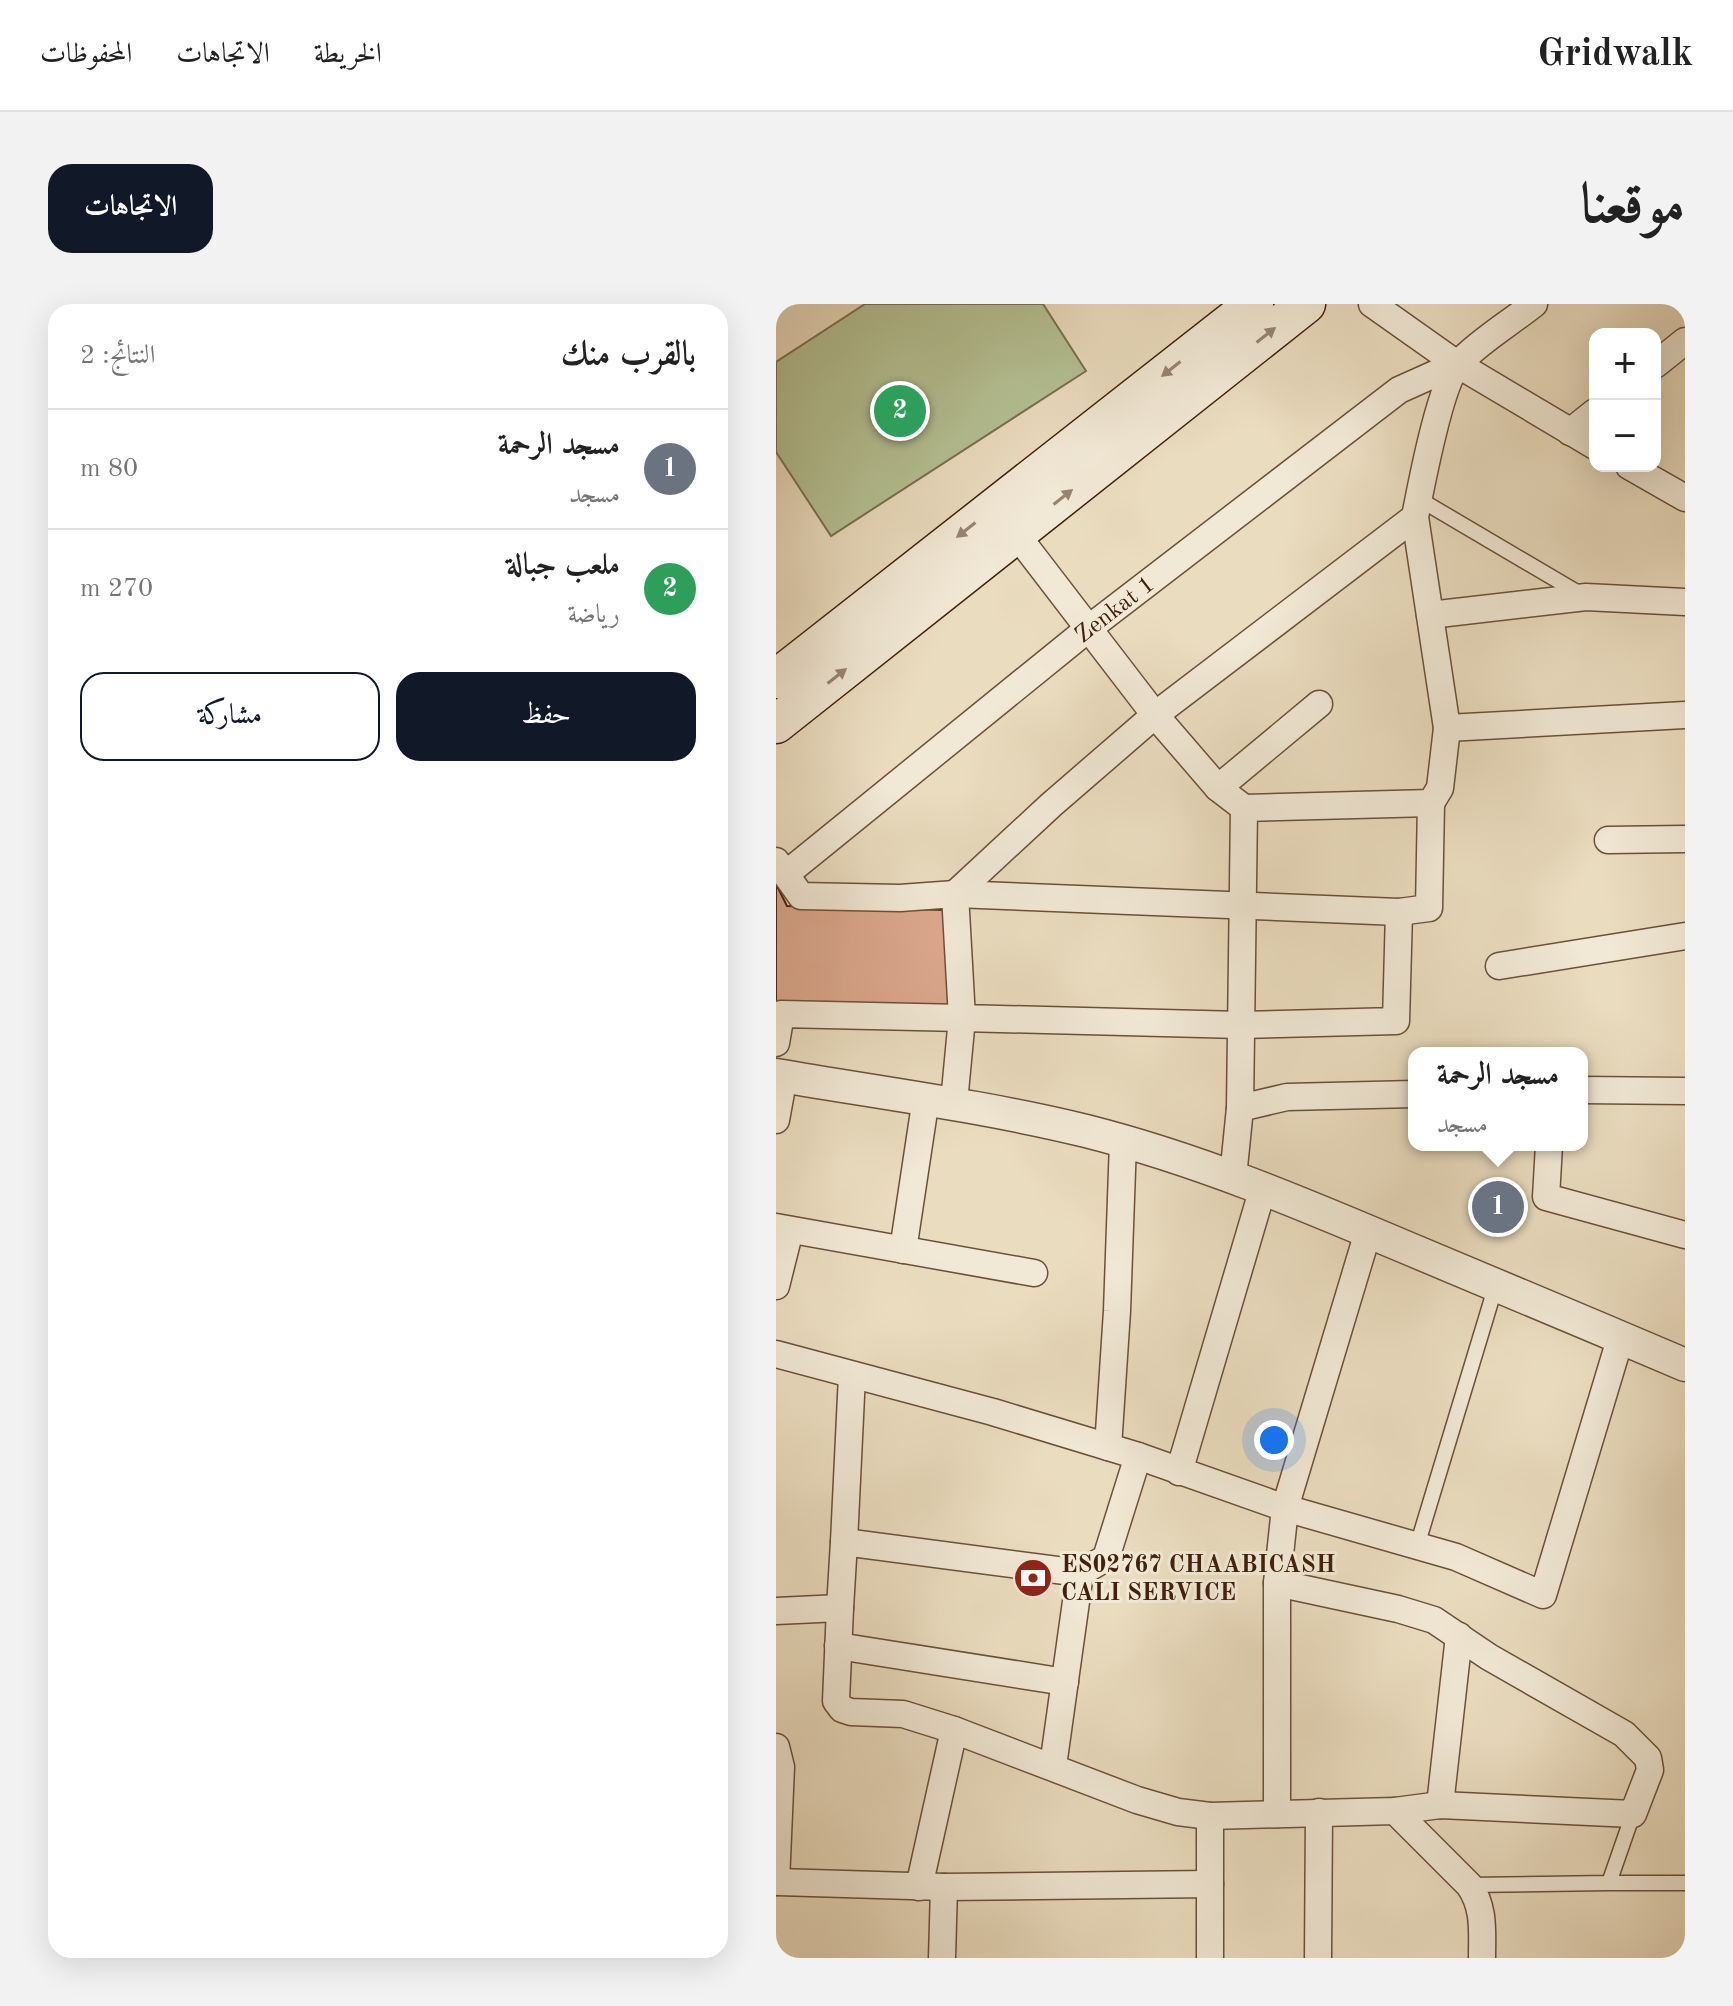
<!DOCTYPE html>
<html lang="ar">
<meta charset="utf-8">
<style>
:root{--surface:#fff;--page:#f2f2f2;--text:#222;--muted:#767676;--line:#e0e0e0;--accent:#111827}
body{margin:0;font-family:"Old Standard TT",Amiri,serif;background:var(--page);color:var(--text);direction:rtl}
.controls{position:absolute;right:24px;top:24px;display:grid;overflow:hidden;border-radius:16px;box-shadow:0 8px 32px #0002}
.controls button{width:72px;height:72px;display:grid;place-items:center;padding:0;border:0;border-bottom:2px solid var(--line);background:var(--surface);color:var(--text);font:40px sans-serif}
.you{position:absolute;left:498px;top:1136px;width:28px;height:28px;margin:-20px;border:6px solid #fff;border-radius:50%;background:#1a73e8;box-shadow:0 0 0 12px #1a73e833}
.badge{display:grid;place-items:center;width:52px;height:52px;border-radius:50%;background:var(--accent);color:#fff;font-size:26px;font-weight:700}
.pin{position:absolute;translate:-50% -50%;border:4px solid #fff;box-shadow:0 2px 8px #0006}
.popup{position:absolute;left:632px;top:743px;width:180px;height:104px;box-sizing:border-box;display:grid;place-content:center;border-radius:16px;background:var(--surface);filter:drop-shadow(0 2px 6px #0005);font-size:26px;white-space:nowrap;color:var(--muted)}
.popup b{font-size:30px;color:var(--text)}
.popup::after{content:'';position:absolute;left:50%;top:100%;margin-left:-16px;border:16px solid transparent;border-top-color:var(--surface)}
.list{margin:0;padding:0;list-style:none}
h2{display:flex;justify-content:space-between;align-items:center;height:104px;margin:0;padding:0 32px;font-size:34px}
h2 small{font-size:26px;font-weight:400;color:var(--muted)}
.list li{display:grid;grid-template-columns:52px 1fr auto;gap:24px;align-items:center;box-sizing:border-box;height:120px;padding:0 32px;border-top:2px solid var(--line)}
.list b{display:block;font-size:30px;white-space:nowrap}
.list p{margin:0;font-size:26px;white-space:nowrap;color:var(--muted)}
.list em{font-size:26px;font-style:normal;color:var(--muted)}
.actions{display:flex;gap:16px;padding:24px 32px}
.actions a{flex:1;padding:18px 0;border:2px solid var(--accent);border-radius:24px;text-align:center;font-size:28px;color:var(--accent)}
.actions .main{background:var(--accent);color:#fff}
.map{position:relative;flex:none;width:909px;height:1654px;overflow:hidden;direction:ltr;border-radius:24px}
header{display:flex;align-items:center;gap:48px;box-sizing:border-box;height:112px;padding:0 40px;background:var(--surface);border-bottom:2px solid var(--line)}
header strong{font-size:38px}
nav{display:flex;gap:44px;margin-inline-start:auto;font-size:28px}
.intro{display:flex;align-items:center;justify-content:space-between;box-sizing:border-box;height:192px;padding:0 48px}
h1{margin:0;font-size:56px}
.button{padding:20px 36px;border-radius:24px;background:var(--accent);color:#fff;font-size:28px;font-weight:700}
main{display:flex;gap:48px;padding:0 48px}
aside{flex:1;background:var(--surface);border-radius:24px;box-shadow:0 8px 32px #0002}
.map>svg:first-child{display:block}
.pitch{fill:#b4c194;stroke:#7a7150;stroke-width:2}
.building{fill:#dca78e;stroke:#41210c;stroke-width:2}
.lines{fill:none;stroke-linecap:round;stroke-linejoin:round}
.service-casing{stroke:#6b5039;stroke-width:17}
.minor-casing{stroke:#6b5039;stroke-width:29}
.tertiary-casing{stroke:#6b5039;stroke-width:35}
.secondary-casing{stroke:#41210c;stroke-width:41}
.service{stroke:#f1e8d5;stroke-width:14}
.minor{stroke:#f1e8d5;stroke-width:26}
.tertiary{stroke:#f1e8d5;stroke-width:32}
.secondary{stroke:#f1e8d5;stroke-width:38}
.oneway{fill:#998470}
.labels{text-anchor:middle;stroke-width:6;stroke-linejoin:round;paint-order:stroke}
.street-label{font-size:24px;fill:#41210c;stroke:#f1e8d5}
.poi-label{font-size:24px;font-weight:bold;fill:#41210c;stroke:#f1e8d5;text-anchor:start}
</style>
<header>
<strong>Gridwalk</strong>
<nav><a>الخريطة</a><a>الاتجاهات</a><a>المحفوظات</a></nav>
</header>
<div class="intro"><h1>موقعنا</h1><a class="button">الاتجاهات</a></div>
<main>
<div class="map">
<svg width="909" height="1654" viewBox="0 0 909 1654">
<rect width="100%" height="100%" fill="#eadcbf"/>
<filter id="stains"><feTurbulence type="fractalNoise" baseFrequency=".0025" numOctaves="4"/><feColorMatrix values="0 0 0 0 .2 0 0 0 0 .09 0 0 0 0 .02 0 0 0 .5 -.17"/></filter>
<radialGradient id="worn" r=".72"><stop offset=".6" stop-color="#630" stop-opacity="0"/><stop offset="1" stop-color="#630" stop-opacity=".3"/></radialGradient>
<path class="pitch" d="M89 0H267L310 67 55 232 0 148V58Z"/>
<path class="building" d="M0 580 11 602 174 606V702L0 699Z"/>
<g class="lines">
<defs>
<path id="service" d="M643 195 806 291
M641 1242 720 981
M857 1510 833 1579H909
M693 1581 833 1579"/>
<g id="minor">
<path d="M596 0 681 60 819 142"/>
<path d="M758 0C734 19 705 36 684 58 665 76 645 182 639 213L671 424 909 411"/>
<path d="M879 61 909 37"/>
<path d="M794 128 819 108"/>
<path d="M853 162 909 194"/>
<path d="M240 230 379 411 442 484 468 504"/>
<path d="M654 311 810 293 909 298"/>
<path d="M442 484 543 400"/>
<path d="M832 536 909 535"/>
<path d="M0 557 25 592 124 594 179 590 623 608 653 604 655 499"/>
<path id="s1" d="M10 570 312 325 623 86 681 60"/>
<path d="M623 608 620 717 465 721 186 714 179 590 275 501 379 411 639 213"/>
<path d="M723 662 909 632"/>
<path d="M0 739 5 710 186 714 178 798"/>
<path d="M806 786 909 787"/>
<path d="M464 804 511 793 638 790"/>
<path d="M0 816 8 772"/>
<path d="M773 841 770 893 909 931"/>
<path d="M457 873 464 804 468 504 655 499 664 484 671 424"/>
<path d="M0 923 258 969"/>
<path d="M127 946 150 794"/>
<path d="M0 982 14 926"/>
<path d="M0 1050 217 1108 362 1152 509 1204 680 1253 767 1291 845 1032"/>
<path d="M332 1143 341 1007 347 838"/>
<path d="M403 1168 487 884"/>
<path d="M68 1238 76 1071"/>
<path d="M64 1304 68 1238 304 1269 330 1254 362 1152"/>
<path d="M0 1307 64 1304 60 1397 66 1405 75 1408 127 1410 178 1426 361 1496 402 1508 434 1512 619 1507 664 1501 857 1510 874 1466 872 1454 848 1430 713 1353 658 1316 622 1305 501 1279"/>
<path d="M62 1342 289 1378"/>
<path d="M0 1443 5 1463 0 1578"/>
<path d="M277 1462 304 1269"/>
<path d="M664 1501 683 1332"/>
<path d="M619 1507 693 1581C709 1604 706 1627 706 1654"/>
<path d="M501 1510V1279L509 1204 592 928"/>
<path d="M2 1578 168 1583 434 1580V1654"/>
<path d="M434 1580V1512"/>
<path d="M143 1583 178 1426"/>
<path d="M166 1654 168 1583"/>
<path d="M542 1654 543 1508"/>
</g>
<path id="tertiary" d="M0 771C104 789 208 802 310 827 421 855 525 899 629 943 723 983 816 1021 909 1061"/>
<path id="secondary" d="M0 375 478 0
M0 420 530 0"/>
</defs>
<use href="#service" class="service-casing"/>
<use href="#minor" class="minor-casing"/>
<use href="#tertiary" class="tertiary-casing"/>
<use href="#secondary" class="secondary-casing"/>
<use href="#service" class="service"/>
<use href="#minor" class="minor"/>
<use href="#tertiary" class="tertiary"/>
<use href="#secondary" class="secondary"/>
</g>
<defs><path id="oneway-solid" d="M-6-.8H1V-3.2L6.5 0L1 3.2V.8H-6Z" transform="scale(2)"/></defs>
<g class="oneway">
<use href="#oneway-solid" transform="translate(490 31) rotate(-38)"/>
<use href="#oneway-solid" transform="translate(395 65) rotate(142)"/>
<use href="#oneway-solid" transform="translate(287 193) rotate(-38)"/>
<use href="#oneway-solid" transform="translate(190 226) rotate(142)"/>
<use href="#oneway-solid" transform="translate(61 372) rotate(-38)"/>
</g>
<defs>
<symbol id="bank-disc" viewBox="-11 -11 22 22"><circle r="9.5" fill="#8f2418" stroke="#f1e8d5"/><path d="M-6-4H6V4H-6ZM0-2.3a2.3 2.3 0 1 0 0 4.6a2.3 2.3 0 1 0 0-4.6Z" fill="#fff"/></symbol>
</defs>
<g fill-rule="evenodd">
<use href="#bank-disc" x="235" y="1252" width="44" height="44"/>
</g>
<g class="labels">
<g class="street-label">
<text dy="8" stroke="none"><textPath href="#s1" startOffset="422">Zenkat 1</textPath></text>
</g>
<g class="poi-label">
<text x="285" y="1268">ES02767 CHAABICASH<tspan x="285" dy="28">CALI SERVICE</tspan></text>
</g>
</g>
<rect width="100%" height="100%" filter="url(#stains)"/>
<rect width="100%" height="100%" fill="url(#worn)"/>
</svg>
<div class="controls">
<button>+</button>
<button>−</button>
</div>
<div class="you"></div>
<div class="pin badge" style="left:722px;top:903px;background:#6b7280">1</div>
<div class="popup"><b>مسجد الرحمة</b>مسجد</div>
<div class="pin badge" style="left:124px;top:107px;background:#2e9e5b">2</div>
</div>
<aside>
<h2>بالقرب منك<small>النتائج: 2</small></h2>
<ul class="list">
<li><span class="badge" style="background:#6b7280">1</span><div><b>مسجد الرحمة</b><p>مسجد</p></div><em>80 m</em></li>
<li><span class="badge" style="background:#2e9e5b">2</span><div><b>ملعب جبالة</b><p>رياضة</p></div><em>270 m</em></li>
</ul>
<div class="actions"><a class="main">حفظ</a><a>مشاركة</a></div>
</aside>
</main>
